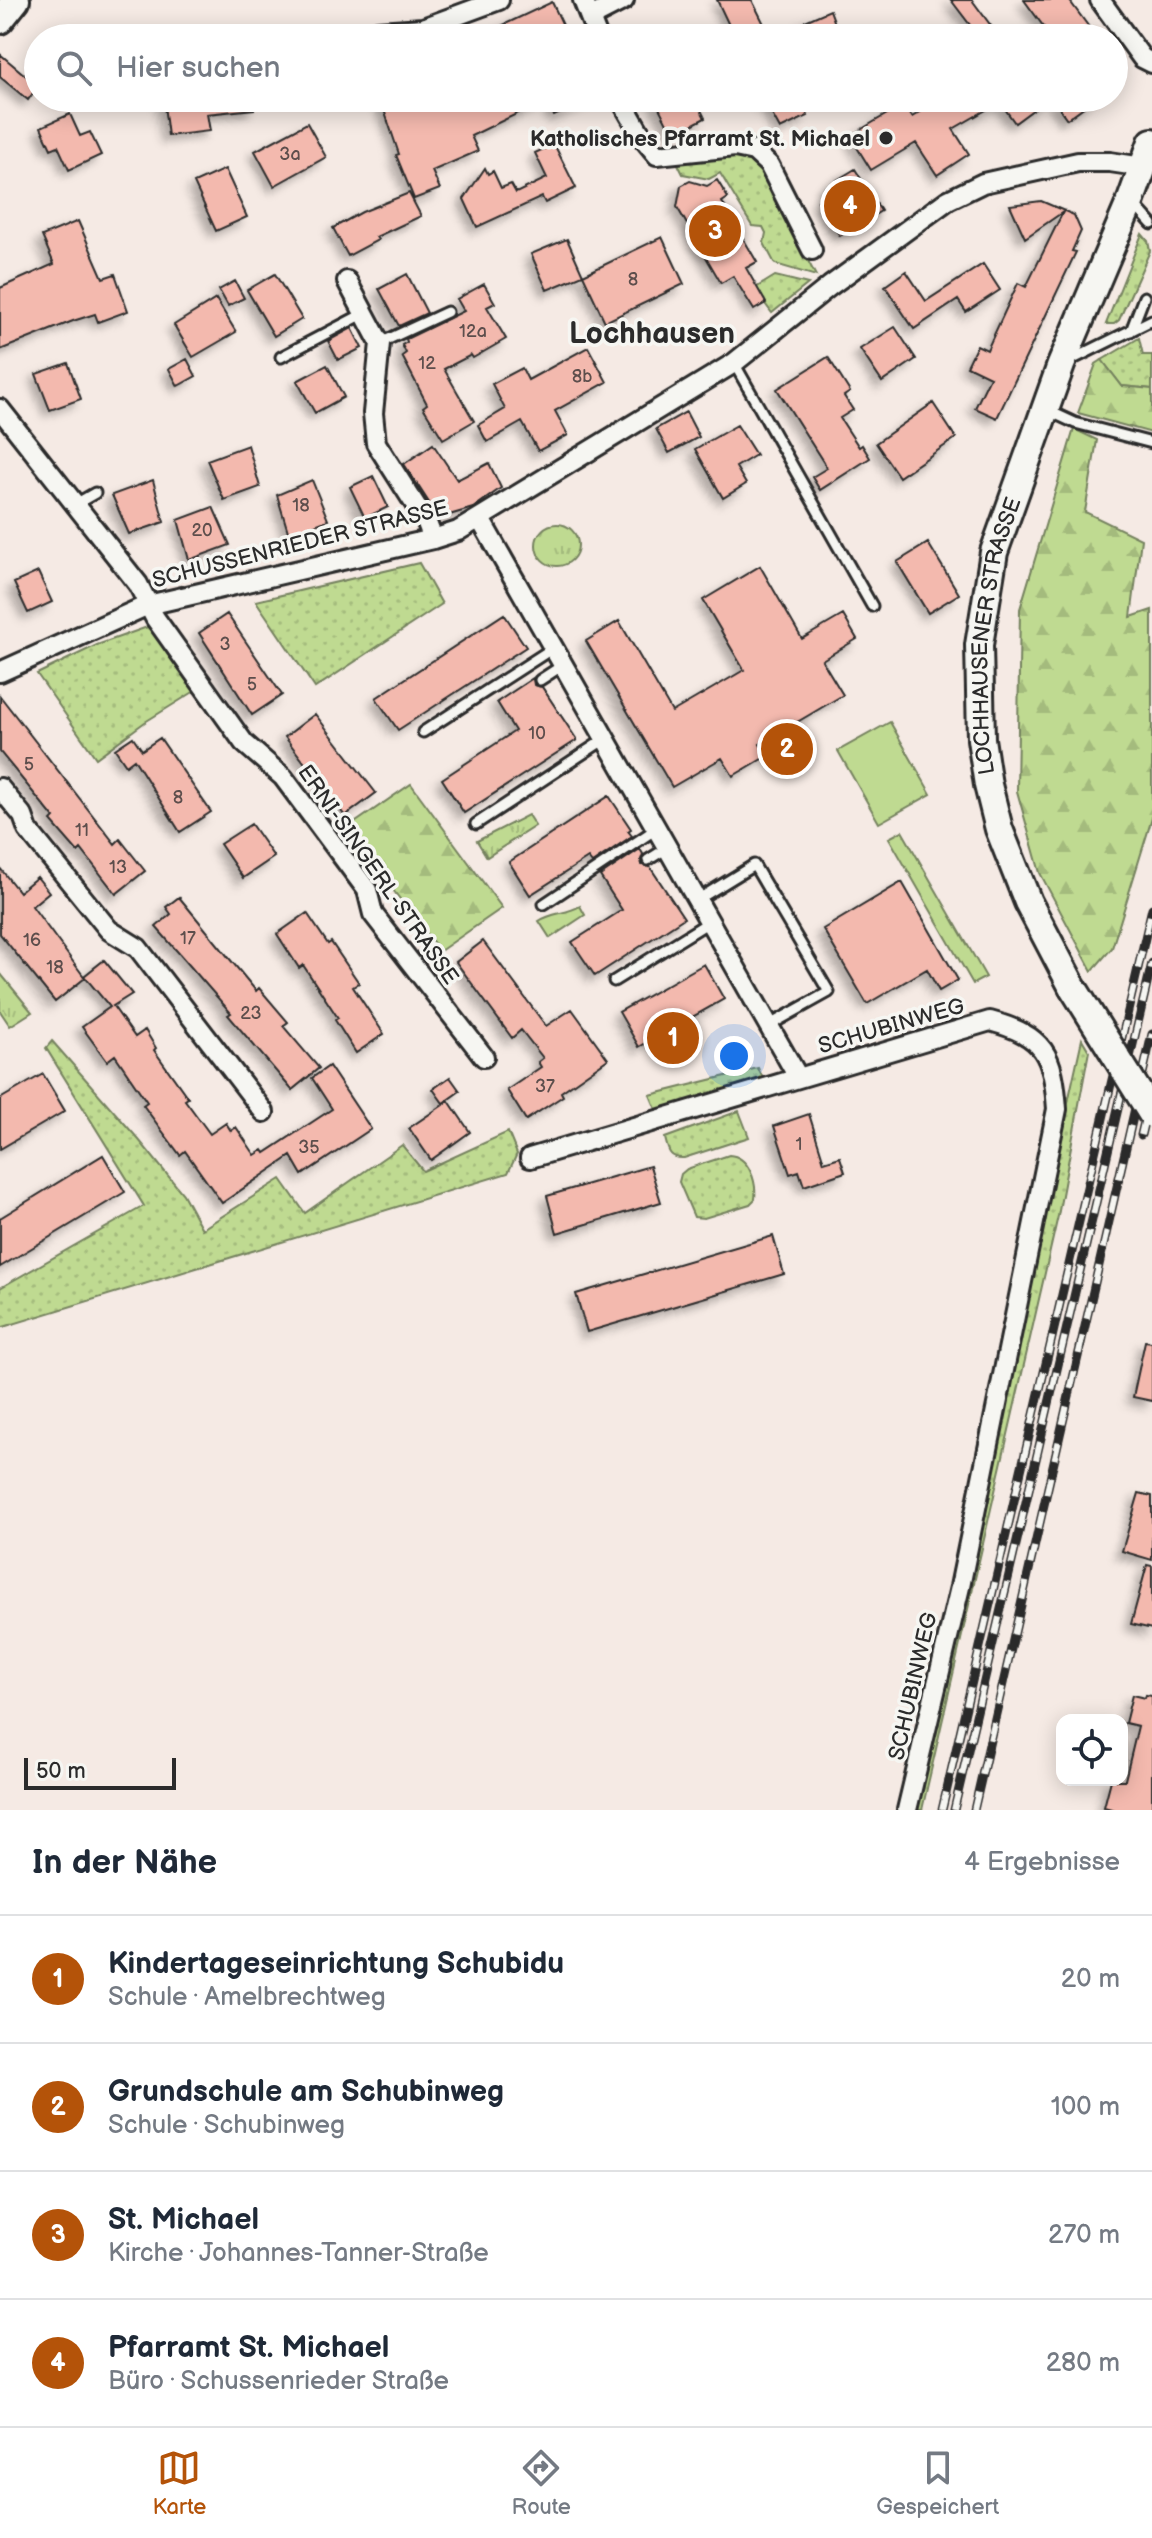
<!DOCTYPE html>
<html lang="de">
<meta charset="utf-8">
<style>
:root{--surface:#fff;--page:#f6f6f7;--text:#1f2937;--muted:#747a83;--line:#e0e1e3;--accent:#b45309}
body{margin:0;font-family:"Balsamiq Sans",sans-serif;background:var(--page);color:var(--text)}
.controls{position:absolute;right:24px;bottom:24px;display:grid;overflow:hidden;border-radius:16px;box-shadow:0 4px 20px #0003}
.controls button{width:72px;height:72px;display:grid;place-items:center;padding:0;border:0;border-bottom:2px solid var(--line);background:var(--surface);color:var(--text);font:40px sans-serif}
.scale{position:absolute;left:24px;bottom:20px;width:152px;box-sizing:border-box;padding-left:8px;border:4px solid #2b2b2b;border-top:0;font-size:22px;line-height:28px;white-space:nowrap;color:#2b2b2b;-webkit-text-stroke:6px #f6f6f2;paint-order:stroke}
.you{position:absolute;left:734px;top:1056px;width:28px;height:28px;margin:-20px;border:6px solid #fff;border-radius:50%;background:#1a73e8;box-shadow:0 0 0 12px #1a73e833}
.badge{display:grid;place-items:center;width:52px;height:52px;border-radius:50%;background:var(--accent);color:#fff;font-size:26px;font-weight:700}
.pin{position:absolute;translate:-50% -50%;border:4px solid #fff;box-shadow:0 2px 8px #0006}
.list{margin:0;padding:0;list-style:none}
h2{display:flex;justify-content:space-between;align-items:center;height:104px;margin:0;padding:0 32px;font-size:34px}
h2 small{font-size:26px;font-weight:400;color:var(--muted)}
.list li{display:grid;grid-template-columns:52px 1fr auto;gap:24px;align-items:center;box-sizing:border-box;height:128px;padding:0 32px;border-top:2px solid var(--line)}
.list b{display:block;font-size:30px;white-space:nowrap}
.list p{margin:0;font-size:26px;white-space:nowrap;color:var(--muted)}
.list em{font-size:26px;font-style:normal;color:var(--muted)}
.icon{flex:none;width:44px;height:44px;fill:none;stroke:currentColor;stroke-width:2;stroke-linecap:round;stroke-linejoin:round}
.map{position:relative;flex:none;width:1152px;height:1810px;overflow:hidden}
.search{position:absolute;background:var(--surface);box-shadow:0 4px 20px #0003;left:24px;right:24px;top:24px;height:88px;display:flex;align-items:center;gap:20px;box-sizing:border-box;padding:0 28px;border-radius:44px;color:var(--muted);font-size:30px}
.sheet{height:616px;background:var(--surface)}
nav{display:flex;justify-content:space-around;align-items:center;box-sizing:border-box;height:112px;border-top:2px solid var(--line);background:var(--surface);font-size:22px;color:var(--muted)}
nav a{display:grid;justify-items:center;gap:4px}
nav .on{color:var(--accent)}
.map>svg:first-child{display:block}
.grass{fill:url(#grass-dots);stroke:#75825e;stroke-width:2}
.forest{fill:url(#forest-firs);stroke:#75825e;stroke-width:2}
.park{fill:url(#park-tufts);stroke:#75825e;stroke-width:2}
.pitch{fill:#bfda91;stroke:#75825e;stroke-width:2}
.building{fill:#f3b9ae;stroke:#2b2b2b;stroke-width:2;filter:url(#shadow)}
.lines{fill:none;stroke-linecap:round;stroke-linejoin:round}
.lane-casing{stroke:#2b2b2b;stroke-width:15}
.street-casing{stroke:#2b2b2b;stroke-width:24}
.secondary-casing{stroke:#2b2b2b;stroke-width:32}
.lane{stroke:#f6f6f2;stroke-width:9}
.street{stroke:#f6f6f2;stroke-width:18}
.secondary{stroke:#f6f6f2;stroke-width:26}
.rail-casing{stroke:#2b2b2b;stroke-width:9}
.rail{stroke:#f6f6f2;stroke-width:6;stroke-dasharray:18;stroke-linecap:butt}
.secondary-bridge-casing{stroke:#2b2b2b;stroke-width:32;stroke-linecap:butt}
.secondary-bridge{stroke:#f6f6f2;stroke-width:26}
.poi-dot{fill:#2b2b2b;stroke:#f6f6f2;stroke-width:3}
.labels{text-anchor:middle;stroke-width:7;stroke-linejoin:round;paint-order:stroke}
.number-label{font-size:18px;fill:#5d4e4c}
.poi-label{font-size:22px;font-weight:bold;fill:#2b2b2b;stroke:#f6f6f2;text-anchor:end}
.street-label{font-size:22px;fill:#2b2b2b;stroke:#f6f6f2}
.district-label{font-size:30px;font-weight:bold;fill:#2b2b2b;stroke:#f6f6f2}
</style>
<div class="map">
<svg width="1152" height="1810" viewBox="0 0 1152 1810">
<defs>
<pattern id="grass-dots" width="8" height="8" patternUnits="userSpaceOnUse" patternTransform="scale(2)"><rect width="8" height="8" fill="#bfda91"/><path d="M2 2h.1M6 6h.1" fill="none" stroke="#a4bb7d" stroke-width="1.8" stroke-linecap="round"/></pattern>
<pattern id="forest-firs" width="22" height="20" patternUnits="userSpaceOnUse" patternTransform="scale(2)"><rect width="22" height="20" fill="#bfda91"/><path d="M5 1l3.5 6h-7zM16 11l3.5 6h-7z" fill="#a4bb7d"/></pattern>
<pattern id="park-tufts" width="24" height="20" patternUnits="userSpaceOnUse" patternTransform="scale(2)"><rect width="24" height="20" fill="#bfda91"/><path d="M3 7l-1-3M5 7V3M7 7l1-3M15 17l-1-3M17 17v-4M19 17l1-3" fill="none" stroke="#a4bb7d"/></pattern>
<filter id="shadow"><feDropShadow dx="-6" dy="6" stdDeviation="4" flood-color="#0004"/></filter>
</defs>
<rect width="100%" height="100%" fill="#f5eae4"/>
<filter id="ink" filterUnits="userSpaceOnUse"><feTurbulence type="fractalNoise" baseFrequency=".0125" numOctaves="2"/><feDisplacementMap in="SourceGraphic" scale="16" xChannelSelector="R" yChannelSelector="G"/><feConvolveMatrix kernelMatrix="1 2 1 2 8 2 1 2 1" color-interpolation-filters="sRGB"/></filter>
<g filter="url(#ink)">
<path class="grass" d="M746 157 759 168 816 276 775 264 764 243 766 233 763 227 752 226 720 173 709 179 683 174 675 158Z
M1142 234 1148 241 1150 251 1119 320 1114 324H1106Z
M775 276 808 284 772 313 754 289Z
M1139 338 1143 355H1152V389L1122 386 1102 360Z
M419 563 442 604 315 688 256 601Z
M153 625 195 691 145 722 96 758 37 674 97 645Z
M1082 1039 1089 1051 1058 1216 922 1810H911Z
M52 1041 139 1140 183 1194 202 1229 281 1179 305 1213 402 1145 423 1171 508 1132 517 1154 508 1173 0 1328V1288L144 1206 46 1048Z
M758 1068 764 1081 658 1114 650 1095Z
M739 1111 749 1137 684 1158C669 1159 668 1150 665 1138Z
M729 1155C749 1156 757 1182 755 1199L750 1204 704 1218 694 1217 679 1182 681 1174 687 1169Z"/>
<path class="forest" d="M1102 360 1122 386 1152 389V433L1078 413 1096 364Z
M1074 429 1097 440 1085 512 1141 539 1131 617 1152 610V818L1112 948 1092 971 1040 873 1017 791 1020 609Z
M411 784 502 908 440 951 346 829Z"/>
<path class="park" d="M536 545a21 21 0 1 1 42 0a21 21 0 1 1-42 0Z
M528 815 535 826 487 857 477 841Z
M580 906 585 915 550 938 539 921C552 912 567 914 580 906Z
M0 973 32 1012 10 1026 0 1011Z"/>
<path class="pitch" d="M890 722 931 794 879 823 838 751Z
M902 831 986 977 973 984 889 838Z"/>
<path class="building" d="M717 0H752L764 24 735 38Z
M951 0H972L1000 38H980Z
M1024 0H1069L1097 38H1052Z
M552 2 569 38H506L501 26Z
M830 10 837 29 812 38 805 21Z
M0 54 38 86 28 100 0 77Z
M163 98H254V109L207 114 210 131 168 136Z
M380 98H594L554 116 547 99 471 136 478 151 432 171 440 189 414 199 396 155 399 154Z
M654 98H695L705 118 673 135Z
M763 98H800L808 116 780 129Z
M944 98H1049L1015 123 1000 102 953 129 969 154 937 175 916 143 871 170 850 136 904 104 912 117Z
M1052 98H1096L1067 119Z
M70 114 80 136 90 132 101 155 69 170 58 146 51 149 41 127Z
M307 123 326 157 274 186 255 151Z
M554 144 576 188 545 203 542 197 477 227 464 199 485 168 488 174 493 171 501 188 511 184 516 193 547 178 535 153Z
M225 169 247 217 216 231 194 183Z
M855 169 881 211 840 236 818 201 828 195 824 188Z
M717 180 728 198 722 202 757 262 746 268 766 303 754 310 733 276 721 283 677 207 681 186 690 181 707 186Z
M409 193 421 216 376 237 378 240 348 256 333 228 362 212Z
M1041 201 1074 215 1081 231 1072 251 1076 252 997 418 975 408 990 377 967 366 977 345 987 350 1018 283 1026 287 1063 212 1025 238 1010 205Z
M78 221 103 278 115 274 128 311 98 322 95 314 73 321 0 350V288L54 264 42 236Z
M662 237 684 284 605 322 583 275Z
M567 239 583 275 547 290 531 254Z
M983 264 1000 290 966 312 958 300 914 329 885 286 906 271 926 301Z
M275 274 302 319 274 336 247 290Z
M407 274 427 313 399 326 379 289Z
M235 281 244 298 228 306 219 290Z
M484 284 495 303 487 307 506 339 473 358 471 355 444 369 474 421 443 439 423 407 427 404 402 356 406 353 402 345 407 342 406 339 464 311 457 299Z
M216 299 236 332 193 357 174 325Z
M895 327 916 359 882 382 860 349Z
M352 328 362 348 338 360 328 341Z
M588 347 607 382 555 411 568 435 538 451 522 422 487 442 478 425 505 409 492 384 522 368 528 380Z
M828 357 850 392 844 396 853 410 840 418 859 447 862 445 870 458 820 490 812 477 827 468 777 389Z
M187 359 196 376 178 386 169 369Z
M68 363 81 399 50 410 36 374Z
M327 365 344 397 315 413 297 381Z
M933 403 956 438 899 477 876 443Z
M686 412 699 437 669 453 656 429Z
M737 425 756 455 736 467 746 484 723 498 695 449Z
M433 444 457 480 489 463 501 488 473 508 439 518 404 464Z
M248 445 260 487 224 500 207 460Z
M373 476 388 507 365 518 350 487Z
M153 480 164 522 129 534 112 495Z
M312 480 328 520 289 535 277 495Z
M213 507 230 545 189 560 178 520Z
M928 543 959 594 928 613 897 562Z
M760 566 802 639 843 615 857 639 822 660 843 695 760 744 767 756 733 776 722 758 672 787 586 641 619 621 672 712 744 670 703 600Z
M38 572 52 602 28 613 14 583Z
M227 614 282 695 252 715 199 633Z
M504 614 526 647 398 730 376 698Z
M533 678 534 685 542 687 577 740 464 813 442 779 515 731 497 702Z
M0 696 115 844 120 839 145 871 116 894 81 849 78 852 51 821 54 818 0 752Z
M315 714 376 793 345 816 285 737Z
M133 737 142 750 160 738 211 812 180 832 134 759 126 765 115 749Z
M609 796 631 829 628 831 632 836 592 863 588 858 530 895 509 862Z
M251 824 274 857 243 878 220 844Z
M640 849 643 854 641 860 642 865 650 867 684 918 595 976 572 942 622 910 600 876Z
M0 868 19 892 37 877 49 892 32 906 85 978 55 1002 0 934Z
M902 882 958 980 939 991 927 969 867 1004 823 929Z
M179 897 256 991 259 988 288 1022 283 1026 319 1068 292 1090 228 1015 231 1013 156 927 171 914 166 907Z
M307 913 328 944 331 942 359 983 353 987 384 1034 356 1053 335 1020 338 1018 303 965 299 968 277 934Z
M483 941 546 1026 572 1009 608 1059 561 1092 563 1096 526 1120 507 1090 541 1067 538 1062 543 1058 521 1030 512 1038 456 962Z
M104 960 132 994 113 1006 135 1037 145 1030 156 1048 154 1050 188 1098 185 1100 210 1134 226 1123 231 1131 236 1127 255 1155 263 1150 265 1153 332 1109 312 1078 329 1066 371 1129 302 1175 291 1156 222 1203 185 1151 180 1155 143 1105 147 1102 115 1055 107 1061 82 1027 110 1007 84 976Z
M704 964 724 999 639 1047 619 1012Z
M43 1074 65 1111 0 1149V1099Z
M450 1077 460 1091 443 1103 433 1089Z
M449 1101 470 1132 431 1160 409 1128Z
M809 1114 824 1162 840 1157 845 1172 804 1186 799 1171 790 1174 774 1126Z
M103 1155 125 1192 0 1267V1218Z
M650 1166 661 1202 557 1233 547 1196Z
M773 1236 784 1274 587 1332 576 1294Z
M1145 1341 1152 1342V1401L1133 1397Z
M1139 1493 1152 1496V1560L1122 1551Z
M1147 1565 1152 1566V1629L1131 1624Z
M1132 1695 1145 1698 1146 1695 1152 1696V1810H1115L1104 1807 1111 1780H1125L1138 1726 1125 1723Z"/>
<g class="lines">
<defs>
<path id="lane" d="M1133 203 1152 224
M1131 331 1144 297
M380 343 447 312
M281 357 365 313
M1071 360 1152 320
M734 363 872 606
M1049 411 1075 423 1152 443
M74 505 95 493
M540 680 563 665
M423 732 553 648
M476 824 605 739
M648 860 667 848
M697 900 754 865 829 992 768 1026
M544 904 656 829
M614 981 709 922"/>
<path id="street" d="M583 0 598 38
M1100 0 1142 58 1152 63
M591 17 624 0
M378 31 423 28 499 0
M620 98 643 138 657 155 735 147 754 151 769 165 812 250
M347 281 380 343 373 413 376 443 427 523 433 539
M0 409 138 584 155 618 244 743 283 777 367 890 373 914 484 1057
M480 519 798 1077
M0 672 148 605 433 539 458 531 734 363 830 286 948 200 983 183 1078 162H1110L1143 167
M0 788 23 816 28 830 109 930 138 948 264 1112
M530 1158 990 1021C1045 1036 1053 1054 1057 1109L960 1587 907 1810"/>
<g id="secondary">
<path d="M0 20 16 0"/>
<path id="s1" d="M1072 986 1028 902 999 829 988 785 981 739 979 645 994 552 1061 365 1131 200 1152 142"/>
</g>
</defs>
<use href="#lane" class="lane-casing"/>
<use href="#street" class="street-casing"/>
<use href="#secondary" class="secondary-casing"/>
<use href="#lane" class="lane"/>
<use href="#street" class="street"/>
<use href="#secondary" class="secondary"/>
<defs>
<path id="rail" d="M1141 1135 1152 1088
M942 1810 1152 908
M954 1810 1152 963
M974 1810 1152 1034"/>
</defs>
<use href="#rail" class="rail-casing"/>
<use href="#rail" class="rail"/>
<defs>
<path id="secondary-bridge" d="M1072 986 1152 1114"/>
</defs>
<use href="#secondary-bridge" class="secondary-bridge-casing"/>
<use href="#secondary-bridge" class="secondary-bridge"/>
</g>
</g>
<circle class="poi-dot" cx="886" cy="138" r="8"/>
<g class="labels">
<g class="number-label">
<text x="290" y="160">3a</text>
<text x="633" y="285">8</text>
<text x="473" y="337">12a</text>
<text x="427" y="369">12</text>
<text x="582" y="382">8b</text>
<text x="301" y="511">18</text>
<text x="202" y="536">20</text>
<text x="225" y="650">3</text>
<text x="252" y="690">5</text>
<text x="537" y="739">10</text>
<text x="29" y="770">5</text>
<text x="178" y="803">8</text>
<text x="82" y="836">11</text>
<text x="118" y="873">13</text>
<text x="188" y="944">17</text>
<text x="32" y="946">16</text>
<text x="55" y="973">18</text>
<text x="251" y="1019">23</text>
<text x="545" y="1092">37</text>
<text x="799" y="1150">1</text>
<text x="309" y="1153">35</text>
</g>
<g class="poi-label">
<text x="870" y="146">Katholisches Pfarramt St. Michael</text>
</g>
<g class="street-label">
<text transform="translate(300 543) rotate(-14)" y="8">SCHUSSENRIEDER STRASSE</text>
<text dy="8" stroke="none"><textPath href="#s1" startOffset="370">LOCHHAUSENER STRASSE</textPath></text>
<text transform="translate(379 874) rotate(55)" y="8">ERNI-SINGERL-STRASSE</text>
<text transform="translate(891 1025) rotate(-16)" y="8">SCHUBINWEG</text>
<text transform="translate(912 1686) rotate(-77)" y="8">SCHUBINWEG</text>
</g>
<g class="district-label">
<text x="652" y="343">Lochhausen</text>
</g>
</g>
</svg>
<div class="controls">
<button><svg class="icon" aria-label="locate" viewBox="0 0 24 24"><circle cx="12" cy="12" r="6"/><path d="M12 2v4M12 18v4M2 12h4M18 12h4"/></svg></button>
</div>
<div class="scale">50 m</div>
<div class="you"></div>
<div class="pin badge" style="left:673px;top:1038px">1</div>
<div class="pin badge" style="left:787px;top:749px">2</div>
<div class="pin badge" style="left:715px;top:231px">3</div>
<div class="pin badge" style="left:850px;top:206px">4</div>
<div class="search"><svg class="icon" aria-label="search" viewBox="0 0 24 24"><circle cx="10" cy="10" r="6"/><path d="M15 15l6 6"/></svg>Hier suchen</div>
</div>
<section class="sheet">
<h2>In der Nähe<small>4 Ergebnisse</small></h2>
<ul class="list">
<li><span class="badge">1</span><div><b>Kindertageseinrichtung Schubidu</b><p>Schule · Amelbrechtweg</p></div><em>20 m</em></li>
<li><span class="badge">2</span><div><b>Grundschule am Schubinweg</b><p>Schule · Schubinweg</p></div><em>100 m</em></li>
<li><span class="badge">3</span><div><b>St. Michael</b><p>Kirche · Johannes-Tanner-Straße</p></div><em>270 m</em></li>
<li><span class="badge">4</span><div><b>Pfarramt St. Michael</b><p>Büro · Schussenrieder Straße</p></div><em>280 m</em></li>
</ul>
</section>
<nav>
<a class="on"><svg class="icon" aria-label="map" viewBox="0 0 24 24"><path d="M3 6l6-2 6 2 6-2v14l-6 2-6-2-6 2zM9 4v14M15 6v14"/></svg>Karte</a>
<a><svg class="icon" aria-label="directions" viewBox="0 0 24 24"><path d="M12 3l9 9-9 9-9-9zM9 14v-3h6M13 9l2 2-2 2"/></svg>Route</a>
<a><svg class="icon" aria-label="saved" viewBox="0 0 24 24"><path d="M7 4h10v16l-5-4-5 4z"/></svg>Gespeichert</a>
</nav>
